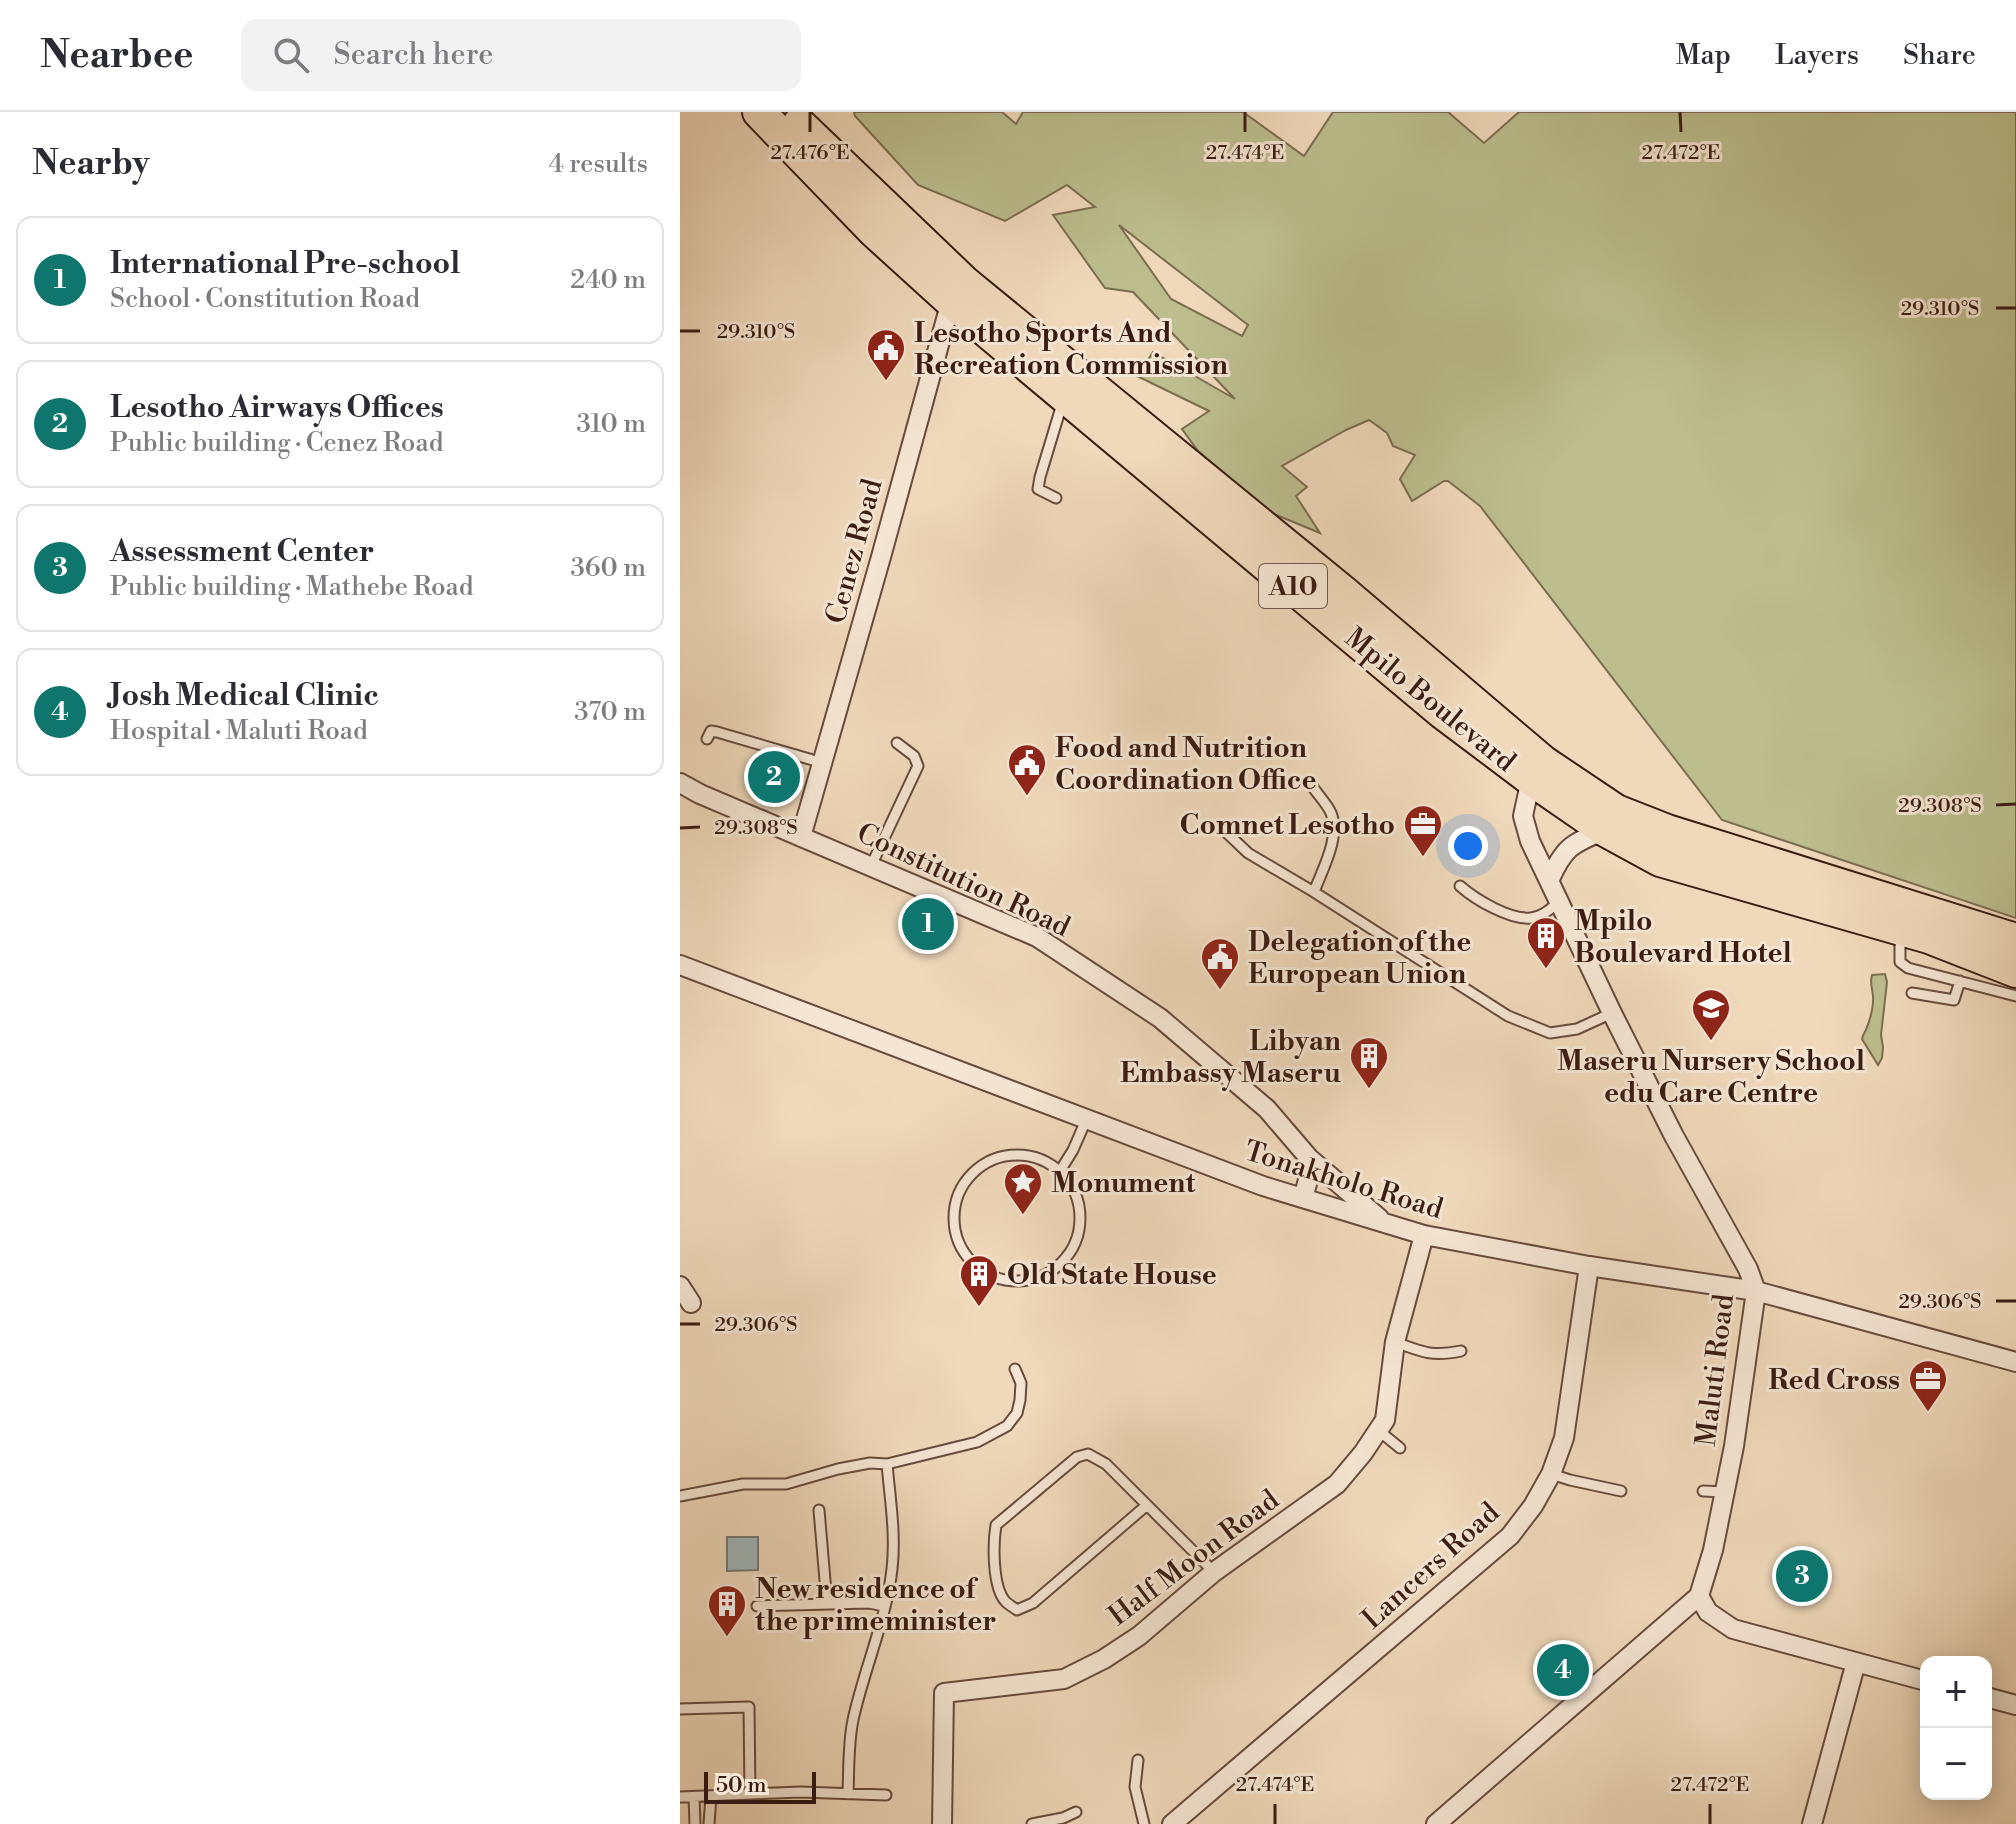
<!DOCTYPE html>
<meta charset="utf-8">
<style>
:root{--surface:#fff;--page:#f2f2f3;--text:#2b2b33;--muted:#7c7c81;--line:#e1e1e2;--accent:#0f766e}
body{margin:0;font-family:"Libre Bodoni",serif;background:var(--page);color:var(--text)}
.controls{position:absolute;right:24px;bottom:24px;display:grid;overflow:hidden;border-radius:16px;box-shadow:0 4px 20px #0003}
.controls button{width:72px;height:72px;display:grid;place-items:center;padding:0;border:0;border-bottom:2px solid var(--line);background:var(--surface);color:var(--text);font:40px sans-serif}
.scale{position:absolute;left:24px;bottom:20px;width:112px;box-sizing:border-box;padding-left:8px;border:4px solid #3a1c12;border-top:0;font-size:22px;line-height:28px;white-space:nowrap;color:#3a1c12;-webkit-text-stroke:6px #f5e6d3;paint-order:stroke}
.you{position:absolute;left:788px;top:734px;width:28px;height:28px;margin:-20px;border:6px solid #fff;border-radius:50%;background:#1a73e8;box-shadow:0 0 0 12px #1a73e833}
.badge{display:grid;place-items:center;width:52px;height:52px;border-radius:50%;background:var(--accent);color:#fff;font-size:26px;font-weight:700}
.pin{position:absolute;translate:-50% -50%;border:4px solid #fff;box-shadow:0 2px 8px #0006}
.list{margin:0;padding:0;list-style:none}
h2{display:flex;justify-content:space-between;align-items:center;height:104px;margin:0;padding:0 32px;font-size:34px}
h2 small{font-size:26px;font-weight:400;color:var(--muted)}
.list li{display:grid;grid-template-columns:52px 1fr auto;gap:24px;align-items:center;box-sizing:border-box;height:128px;margin:0 16px 16px;padding:0 16px;border:2px solid var(--line);border-radius:16px}
.list b{display:block;font-size:30px;white-space:nowrap}
.list p{margin:0;font-size:26px;white-space:nowrap;color:var(--muted)}
.list em{font-size:26px;font-style:normal;color:var(--muted)}
.icon{flex:none;width:44px;height:44px;fill:none;stroke:currentColor;stroke-width:2;stroke-linecap:round;stroke-linejoin:round}
.map{position:relative;flex:none;width:1336px;height:1712px;overflow:hidden}
header{display:flex;align-items:center;gap:48px;box-sizing:border-box;height:112px;padding:0 40px;background:var(--surface);border-bottom:2px solid var(--line)}
header strong{font-size:38px}
nav{display:flex;gap:44px;margin-inline-start:auto;font-size:28px}
.search{width:560px;height:72px;background:var(--page);display:flex;align-items:center;gap:20px;box-sizing:border-box;padding:0 28px;border-radius:16px;color:var(--muted);font-size:30px}
main{display:flex}
aside{flex:1;background:var(--surface)}
.map>svg:first-child{display:block}
.green{fill:#bcbe8e;stroke:#7b6d50;stroke-width:2;fill-rule:evenodd}
.water{fill:#a0b7bb;stroke:#777977;stroke-width:2}
.lines{fill:none;stroke-linecap:round;stroke-linejoin:round}
.lane-casing{stroke:#684b3c;stroke-width:13}
.street-casing{stroke:#684b3c;stroke-width:22}
.highway-casing{stroke:#3a1c12;stroke-width:36}
.lane{stroke:#f5e6d3;stroke-width:9}
.street{stroke:#f5e6d3;stroke-width:18}
.highway{stroke:#f0d9bb;stroke-width:32}
.ticks{fill:none;stroke:#3a1c12;stroke-width:3}
.labels{text-anchor:middle;stroke-width:6;stroke-linejoin:round;paint-order:stroke}
.shield{fill:#f5e6d3;stroke:#72594c;stroke-width:2}
.shield-label{font-size:26px;font-weight:bold;fill:#3a1c12}
.poi-label{font-size:28px;font-weight:bold;fill:#3a1c12;stroke:#f5e6d3;text-anchor:start}
.street-label{font-size:28px;fill:#3a1c12;stroke:#f5e6d3}
.ticks-label{font-size:20px;text-anchor:middle;fill:#3a1c12;stroke:#f5e6d3;stroke-width:6;stroke-linejoin:round;paint-order:stroke}
</style>
<header>
<strong>Nearbee</strong>
<div class="search"><svg class="icon" aria-label="search" viewBox="0 0 24 24"><circle cx="10" cy="10" r="6"/><path d="M15 15l6 6"/></svg>Search here</div>
<nav><a>Map</a><a>Layers</a><a>Share</a></nav>
</header>
<main>
<aside>
<h2>Nearby<small>4 results</small></h2>
<ul class="list">
<li><span class="badge">1</span><div><b>International Pre-school</b><p>School · Constitution Road</p></div><em>240 m</em></li>
<li><span class="badge">2</span><div><b>Lesotho Airways Offices</b><p>Public building · Cenez Road</p></div><em>310 m</em></li>
<li><span class="badge">3</span><div><b>Assessment Center</b><p>Public building · Mathebe Road</p></div><em>360 m</em></li>
<li><span class="badge">4</span><div><b>Josh Medical Clinic</b><p>Hospital · Maluti Road</p></div><em>370 m</em></li>
</ul>
</aside>
<div class="map">
<svg width="1336" height="1712" viewBox="0 0 1336 1712">
<rect width="100%" height="100%" fill="#f0d9bb"/>
<filter id="stains"><feTurbulence type="fractalNoise" baseFrequency=".0025" numOctaves="4"/><feColorMatrix values="0 0 0 0 .2 0 0 0 0 .09 0 0 0 0 .02 0 0 0 .5 -.17"/></filter>
<radialGradient id="worn" r=".72"><stop offset=".6" stop-color="#630" stop-opacity="0"/><stop offset="1" stop-color="#630" stop-opacity=".3"/></radialGradient>
<path class="green" d="M174 0H322L336 12 343 0H563L624 44 653 0H768L804 31 839 0H1336V806L1042 708 800 394 768 369H764L732 389 720 367 735 343 713 334 707 321 689 308 666 318 602 354 627 375 616 384 640 421 589 400 518 339 502 317 529 299 457 264 473 240 555 287 453 180 425 176 373 103 415 95 387 73 325 109 238 73 175 4ZM439 113 568 213 562 224 491 187Z
M1205 862 1207 870 1201 923 1203 935 1202 946 1198 953 1182 927C1183 922 1186 919 1187 915 1190 908 1193 896 1193 889 1194 879 1189 873 1192 863Z"/>
<path class="water" d="M47 1425H78V1458L47 1459Z"/>
<g class="lines">
<defs>
<path id="lane" d="M376 386 358 377 360 365 382 292
M27 627 31 619 37 620 143 651
M633 675C638 683 647 692 651 701 661 725 642 758 634 780
M547 721 568 741 634 780 828 904 870 921 897 917 932 901
M191 754 238 654 234 644 217 631
M780 774C796 788 830 808 851 806 862 805 870 797 879 790
M1223 824 1220 834V850L1228 856 1336 884
M1232 881 1274 888 1280 869
M274 1106a63 63 0 1 1 126 0a63 63 0 1 1-126 0Z
M380 1059 393 1038 407 1006
M715 1230C742 1240 752 1245 781 1239
M698 1318 720 1336
M871 1362 890 1368 941 1379
M1023 1379 1045 1380
M0 1384 63 1372H106L158 1357 190 1351 207 1352 297 1330 327 1314 337 1301 340 1288 341 1271 335 1257
M467 1393 353 1491 337 1498C333 1495 329 1493 326 1490 312 1476 313 1431 316 1413L397 1345 408 1342 426 1352 534 1460
M139 1398 147 1492
M77 1494 189 1491 204 1494
M0 1597 69 1595 70 1681
M458 1648 455 1675 464 1712
M168 1682C169 1657 168 1632 173 1608 184 1557 206 1509 212 1457 216 1422 210 1387 207 1352
M0 1685 121 1680 206 1683
M14 1685 15 1712
M29 1712 31 1684
M352 1712 383 1706 396 1700"/>
<path id="street" d="M0 671 20 682 357 825 480 906 587 997 629 1046 699 1106
M121 725 201 445 271 189 274 185
M869 769C884 735 891 732 925 718
M0 853 583 1074 744 1123 909 1154 1076 1179 1336 1250
M623 1086 628 1068 629 1046
M0 1174 11 1191
M1019 1484 1028 1500 1053 1517 1246 1569
M1306 1585 1336 1593
M262 1712 264 1581 384 1567 424 1547 459 1524 534 1460 657 1372 683 1341 705 1308 715 1230 744 1123
M492 1712 830 1424 853 1394 871 1362 884 1326 909 1154
M756 1712 1019 1484 1033 1438 1054 1334 1076 1179 1068 1157 994 1024 932 901 850 729 843 704 851 667 855 662
M1132 1712 1176 1550"/>
<path id="highway" d="M79 0 194 119 271 189 762 600 851 667 925 718 980 748 1249 825 1336 859
M119 12 285 171 663 480 863 650 936 699 987 719 1336 828"/>
</defs>
<use href="#lane" class="lane-casing"/>
<use href="#street" class="street-casing"/>
<use href="#highway" class="highway-casing"/>
<use href="#lane" class="lane"/>
<use href="#street" class="street"/>
<use href="#highway" class="highway"/>
</g>
<path class="ticks" d="M130 0V20M565 0V20M1000 0 1001 20M1316 196H1336M0 219H20M1316 693 1336 692M0 716 20 715M1316 1189H1336M0 1212H20M595 1692V1712M1030 1692V1712"/>
<defs>
<symbol id="civic-pin" viewBox="-11 -11 22 30"><path d="M0 17L-7.5 6A9.5 9.5 0 1 1 7.5 6Z" fill="#8f2418" stroke="#f5e6d3"/><path d="M-.6-6.5H3V-4.5H.6V-3L4-1V1h2V6H-6V1h2V-1L-.6-3ZM-1.2 2.5V6h2.4V2.5Z" fill="#fff"/></symbol>
<symbol id="office-pin" viewBox="-11 -11 22 30"><path d="M0 17L-7.5 6A9.5 9.5 0 1 1 7.5 6Z" fill="#8f2418" stroke="#f5e6d3"/><path d="M-6-3h4V-5.5h4V-3h4V5H-6ZM-1-4.5V-3h2v-1.5ZM-6 0V1H6V0Z" fill="#fff"/></symbol>
<symbol id="building-pin" viewBox="-11 -11 22 30"><path d="M0 17L-7.5 6A9.5 9.5 0 1 1 7.5 6Z" fill="#8f2418" stroke="#f5e6d3"/><path d="M-4-6H4V6H1V3H-1V6H-4ZM-2.5-4.3h1.7v1.8h-1.7ZM.8-4.3h1.7v1.8H.8ZM-2.5-1h1.7V.8h-1.7ZM.8-1h1.7V.8H.8Z" fill="#fff"/></symbol>
<symbol id="school-pin" viewBox="-11 -11 22 30"><path d="M0 17L-7.5 6A9.5 9.5 0 1 1 7.5 6Z" fill="#8f2418" stroke="#f5e6d3"/><path d="M0-5L7-2L0 1L-7-2ZM-4 1L0 2.5L4 1V4Q0 6-4 4Z" fill="#fff"/></symbol>
<symbol id="sight-pin" viewBox="-11 -11 22 30"><path d="M0 17L-7.5 6A9.5 9.5 0 1 1 7.5 6Z" fill="#8f2418" stroke="#f5e6d3"/><path d="M0-6L1.8-2.2L6-1.7L2.9 1.2L3.7 5.4L0 3.3L-3.7 5.4L-2.9 1.2L-6-1.7L-1.8-2.2Z" fill="#fff"/></symbol>
</defs>
<g fill-rule="evenodd">
<use href="#civic-pin" x="184" y="214" width="44" height="60"/>
<use href="#civic-pin" x="325" y="629" width="44" height="60"/>
<use href="#office-pin" x="721" y="690" width="44" height="60"/>
<use href="#building-pin" x="844" y="802" width="44" height="60"/>
<use href="#civic-pin" x="518" y="823" width="44" height="60"/>
<use href="#school-pin" x="1009" y="874" width="44" height="60"/>
<use href="#building-pin" x="667" y="922" width="44" height="60"/>
<use href="#sight-pin" x="321" y="1048" width="44" height="60"/>
<use href="#building-pin" x="277" y="1140" width="44" height="60"/>
<use href="#office-pin" x="1226" y="1245" width="44" height="60"/>
<use href="#building-pin" x="25" y="1470" width="44" height="60"/>
</g>
<g class="labels">
<rect class="shield" x="579" y="452" width="68" height="44" rx="6"/>
<g class="shield-label">
<text x="613" y="483">A10</text>
</g>
<g class="poi-label">
<text x="234" y="230">Lesotho Sports And<tspan x="234" dy="32">Recreation Commission</tspan></text>
<text x="375" y="645">Food and Nutrition<tspan x="375" dy="32">Coordination Office</tspan></text>
<text x="715" y="722" text-anchor="end">Comnet Lesotho</text>
<text x="894" y="818">Mpilo<tspan x="894" dy="32">Boulevard Hotel</tspan></text>
<text x="568" y="839">Delegation of the<tspan x="568" dy="32">European Union</tspan></text>
<text x="661" y="938" text-anchor="end">Libyan<tspan x="661" dy="32">Embassy Maseru</tspan></text>
<text x="1031" y="958" text-anchor="middle">Maseru Nursery School<tspan x="1031" dy="32">edu Care Centre</tspan></text>
<text x="371" y="1080">Monument</text>
<text x="327" y="1172">Old State House</text>
<text x="1220" y="1277" text-anchor="end">Red Cross</text>
<text x="75" y="1486">New residence of<tspan x="75" dy="32">the primeminister</tspan></text>
</g>
<g class="street-label">
<text transform="translate(173 439) rotate(-75)" y="10">Cenez Road</text>
<text transform="translate(751 587) rotate(39)" y="10">Mpilo Boulevard</text>
<text transform="translate(284 767) rotate(25)" y="10">Constitution Road</text>
<text transform="translate(664 1067) rotate(17)" y="10">Tonakholo Road</text>
<text transform="translate(1034 1258) rotate(-83)" y="10">Maluti Road</text>
<text transform="translate(513 1445) rotate(-37)" y="10">Half Moon Road</text>
<text transform="translate(750 1453) rotate(-42)" y="10">Lancers Road</text>
</g>
</g>
<g class="ticks-label">
<text x="130" y="47">27.476°E</text>
<text x="565" y="47">27.474°E</text>
<text x="1001" y="47">27.472°E</text>
<text x="1260" y="203">29.310°S</text>
<text x="76" y="226">29.310°S</text>
<text x="1260" y="700">29.308°S</text>
<text x="76" y="722">29.308°S</text>
<text x="1260" y="1196">29.306°S</text>
<text x="76" y="1219">29.306°S</text>
<text x="595" y="1679">27.474°E</text>
<text x="1030" y="1679">27.472°E</text>
</g>
<rect width="100%" height="100%" filter="url(#stains)"/>
<rect width="100%" height="100%" fill="url(#worn)"/>
</svg>
<div class="controls">
<button>+</button>
<button>−</button>
</div>
<div class="scale">50 m</div>
<div class="you"></div>
<div class="pin badge" style="left:248px;top:812px">1</div>
<div class="pin badge" style="left:94px;top:665px">2</div>
<div class="pin badge" style="left:1122px;top:1464px">3</div>
<div class="pin badge" style="left:883px;top:1558px">4</div>
</div>
</main>
